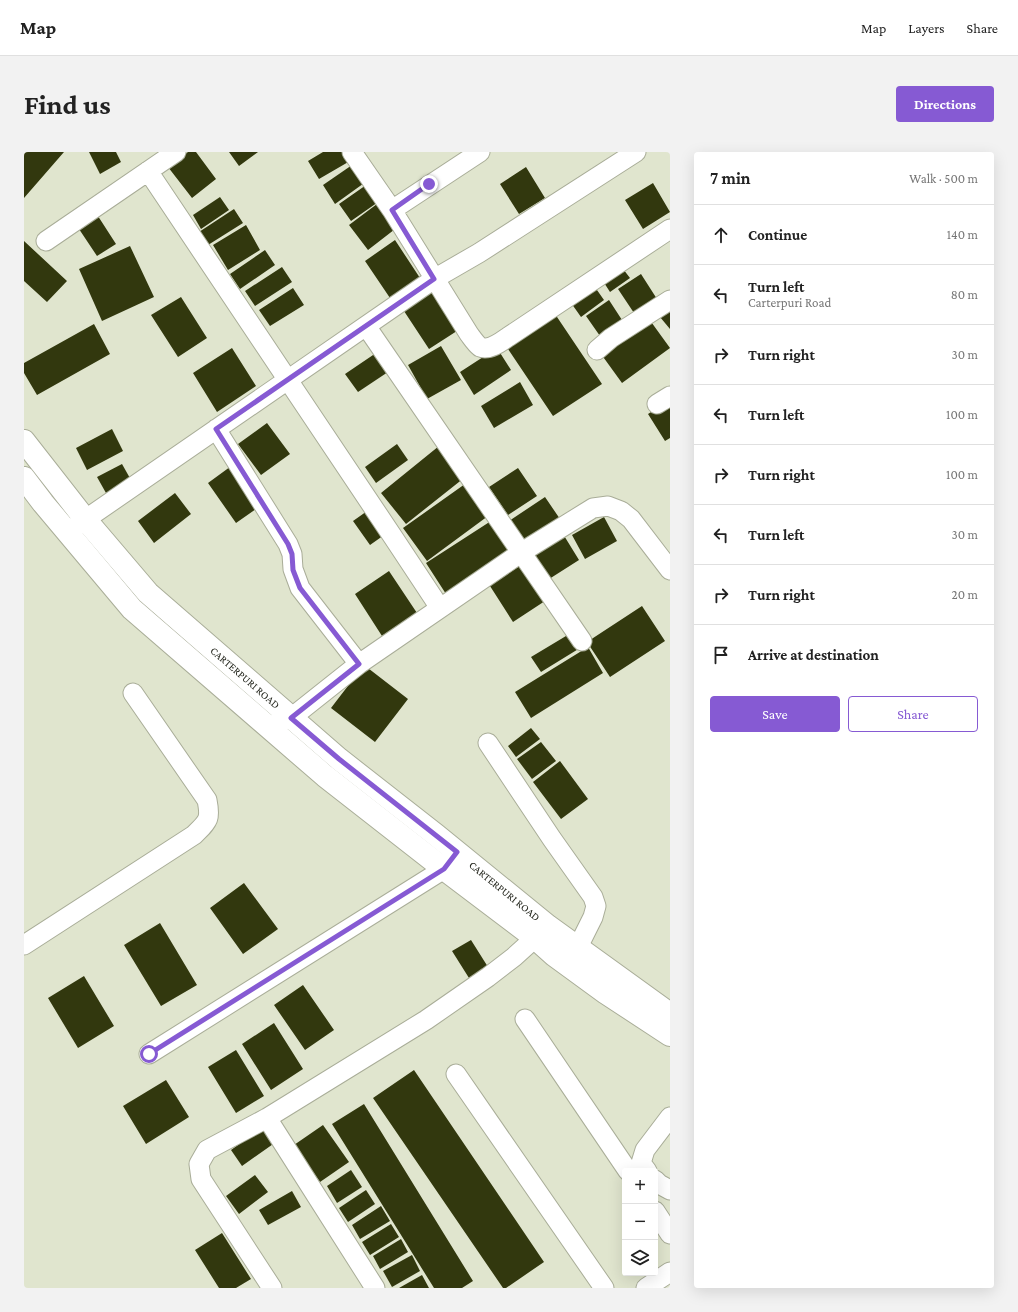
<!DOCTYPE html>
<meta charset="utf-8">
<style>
:root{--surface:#fff;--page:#f2f2f2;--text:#222;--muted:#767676;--line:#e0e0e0;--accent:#865ad3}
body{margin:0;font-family:"Crimson Pro",serif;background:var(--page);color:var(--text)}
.controls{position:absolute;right:12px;bottom:12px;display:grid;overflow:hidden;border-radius:4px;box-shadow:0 4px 16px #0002}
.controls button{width:36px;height:36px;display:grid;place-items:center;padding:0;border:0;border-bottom:1px solid var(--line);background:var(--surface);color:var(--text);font:20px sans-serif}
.stop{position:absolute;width:12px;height:12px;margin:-9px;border:3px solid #865ad3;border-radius:50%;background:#fff}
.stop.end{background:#865ad3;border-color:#fff;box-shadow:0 1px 4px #0008}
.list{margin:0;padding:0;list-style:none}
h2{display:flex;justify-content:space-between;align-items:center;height:52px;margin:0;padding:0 16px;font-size:17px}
h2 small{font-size:13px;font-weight:400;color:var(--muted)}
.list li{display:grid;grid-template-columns:26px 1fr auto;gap:12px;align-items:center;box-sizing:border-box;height:60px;padding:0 16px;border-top:1px solid var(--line)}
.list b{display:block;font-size:15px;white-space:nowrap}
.list p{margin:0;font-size:13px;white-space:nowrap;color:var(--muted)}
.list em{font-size:13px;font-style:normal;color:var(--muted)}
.actions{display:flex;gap:8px;padding:12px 16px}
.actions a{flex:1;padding:9px 0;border:1px solid var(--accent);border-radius:4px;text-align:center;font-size:14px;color:var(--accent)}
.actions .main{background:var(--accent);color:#fff}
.icon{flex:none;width:22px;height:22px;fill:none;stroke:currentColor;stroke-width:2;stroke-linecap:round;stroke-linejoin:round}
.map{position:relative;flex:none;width:646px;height:1136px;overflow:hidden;border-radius:4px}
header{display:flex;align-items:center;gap:24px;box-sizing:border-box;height:56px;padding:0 20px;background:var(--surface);border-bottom:1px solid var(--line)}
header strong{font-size:19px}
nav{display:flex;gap:22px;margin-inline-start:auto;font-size:14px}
.intro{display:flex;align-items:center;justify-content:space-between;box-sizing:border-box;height:96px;padding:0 24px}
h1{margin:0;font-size:28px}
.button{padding:10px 18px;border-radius:4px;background:var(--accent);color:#fff;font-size:14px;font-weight:700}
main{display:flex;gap:24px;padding:0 24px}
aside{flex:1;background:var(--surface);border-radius:4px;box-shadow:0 4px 16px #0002}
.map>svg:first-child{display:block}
.building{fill:#32380e}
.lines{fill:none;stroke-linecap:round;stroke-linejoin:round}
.minor-casing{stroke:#a9ad98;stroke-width:21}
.major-casing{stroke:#a9ad98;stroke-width:24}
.minor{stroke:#fff;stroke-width:19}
.major{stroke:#fff;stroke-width:22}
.route{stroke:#865ad3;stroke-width:5}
.labels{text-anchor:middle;stroke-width:4;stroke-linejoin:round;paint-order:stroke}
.street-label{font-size:11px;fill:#23251c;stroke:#fff}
</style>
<header>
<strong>Map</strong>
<nav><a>Map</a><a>Layers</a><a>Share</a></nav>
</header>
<div class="intro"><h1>Find us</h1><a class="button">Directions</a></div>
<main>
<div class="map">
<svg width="646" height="1136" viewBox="0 0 646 1136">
<rect width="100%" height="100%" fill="#e0e5ce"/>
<path class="building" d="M0 0H40L0 46Z
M65 0H92L97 10 76 22Z
M164 0H172L192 27 168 46 144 15Z
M205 0H234L215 14Z
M299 0H321L326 9 295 27 284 9Z
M331 11 343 29 311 52 299 33Z
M502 15 521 46 495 62 476 32Z
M345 31 357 48 327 69 315 52Z
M629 31 646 60 619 77 601 48Z
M196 45 205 58 177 77 169 63Z
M357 49 375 74 344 98 325 73Z
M210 57 219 71 184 93 175 80Z
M72 61 92 92 73 104 53 74Z
M222 73 236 98 204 118 189 93Z
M371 88 396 126 366 146 341 109Z
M0 89 43 129 23 150 0 129Z
M106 94 130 145 78 169 55 117Z
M241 98 251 113 216 137 206 122Z
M596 113 606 126 586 140 577 126Z
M258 115 268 130 231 154 221 139Z
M617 122 633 147 610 161 594 137Z
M568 131 580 148 557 165 545 148Z
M269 136 280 153 246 174 235 158Z
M408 136 436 177 405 197 378 156Z
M157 145 183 186 154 205 127 163Z
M585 148 598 168 576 184 562 164Z
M646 157V177L636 165Z
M531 162 578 232 529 264 482 194Z
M625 167 646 196 598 231 577 202Z
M70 172 86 202 13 243 0 221V211Z
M417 194 437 228 403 247 384 213Z
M208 196 232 234 193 260 169 221Z
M473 196 487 218 450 243 436 220Z
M352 201 364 220 334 240 321 222Z
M496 230 509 253 470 276 457 254Z
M646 248V286L641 289 624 262Z
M243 271 266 302 237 323 214 292Z
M88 277 99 299 63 318 52 296Z
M373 292 384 308 352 331 341 315Z
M415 294 440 326 382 372 357 341Z
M98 312 107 328 82 341 73 325Z
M210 312 239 352 212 371 184 331Z
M494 316 513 344 484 363 465 335Z
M441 332 464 364 403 409 379 376Z
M151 341 167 362 130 391 114 369Z
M521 345 536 367 500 391 485 369Z
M346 357 363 381 346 393 329 369Z
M580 365 593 389 561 407 548 383Z
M467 369 487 401 422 442 402 411Z
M539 382 555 408 522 429 506 403Z
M497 413 521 449 489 470 466 434Z
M365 419 393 461 358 484 331 442Z
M618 454 641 489 586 525 563 490Z
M547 481 556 496 517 520 507 505Z
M564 495 579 521 507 566 491 540Z
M340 513 384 547 351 590 307 556Z
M507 576 516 587 492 605 484 594Z
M517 590 532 609 508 627 493 607Z
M536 609 564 647 537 667 509 630Z
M220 731 254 777 219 802 186 756Z
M136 771 173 833 137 854 100 793Z
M447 788 464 815 445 826 428 799Z
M60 824 90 874 54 896 24 846Z
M279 833 310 878 281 898 250 853Z
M250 871 279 917 247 938 218 892Z
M212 898 240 944 212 961 184 915Z
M390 918 520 1110 482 1136H479L349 946Z
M142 928 165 965 122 992 99 954Z
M340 952 449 1129 438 1136H410L308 972Z
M299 973 325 1010 296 1030 270 993Z
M241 974 252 990 218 1014 207 998Z
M327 1018 338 1035 313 1051 303 1034Z
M231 1023 244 1040 215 1062 202 1044Z
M342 1038 351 1052 324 1070 315 1056Z
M268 1039 277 1055 244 1073 235 1058Z
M357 1054 366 1069 336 1087 328 1073Z
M367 1072 375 1085 346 1103 338 1090Z
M198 1081 227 1127 212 1136H195L171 1098Z
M377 1087 384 1100 356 1117 349 1104Z
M388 1103 396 1119 368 1135 359 1119Z
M398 1123 405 1136H375Z"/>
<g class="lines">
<defs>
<path id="minor" d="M328 0 368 58 445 182C448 186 452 192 456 195 465 199 477 190 484 185L646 77
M124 19 369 385 416 456
M368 58 456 0
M22 89 152 0
M342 174 558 489
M573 198 587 186 646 148
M633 252 646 244
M192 277 264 392 268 402 269 417 276 436 335 512
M49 376 410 127 455 101 612 0
M254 570 267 566 335 512 498 400 569 356 584 354 597 359 607 367 646 418
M464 591 528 687 569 745 572 754 569 765 554 795
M0 793 170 683C184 669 187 668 183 648L109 541
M501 867 604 1019
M125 902 420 717 429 706
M432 922 580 1136
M243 966 351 1136
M623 1019 617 1011 621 998 646 965
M631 1028 635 1032 646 1038
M631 1059 646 1082
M248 1136 177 1027 175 1012 183 998 243 966 402 868 464 825 490 805 522 776
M622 1136 646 1120"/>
<g id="major">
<path id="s1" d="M0 289 61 367 124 441 315 607 412 683 524 774 646 862"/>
<path d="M0 326 19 351 108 457 301 624 420 717 511 786 530 803 582 841 646 883"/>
</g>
</defs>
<use href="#minor" class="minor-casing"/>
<use href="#major" class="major-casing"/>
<use href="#minor" class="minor"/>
<use href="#major" class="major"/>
</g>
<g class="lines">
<path class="route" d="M125 902 420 717 433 700 315 607 267 566 335 512 276 436 269 418 268 402 264 392 192 277 410 127 368 58 405 32"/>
</g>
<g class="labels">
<g class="street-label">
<text dy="4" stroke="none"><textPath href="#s1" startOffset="325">CARTERPURI ROAD</textPath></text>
<text dy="4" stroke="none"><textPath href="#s1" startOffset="661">CARTERPURI ROAD</textPath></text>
</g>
</g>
</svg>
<div class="controls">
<button>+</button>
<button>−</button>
<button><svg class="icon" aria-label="layers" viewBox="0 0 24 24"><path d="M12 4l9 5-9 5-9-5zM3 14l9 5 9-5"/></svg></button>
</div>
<div class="stop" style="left:125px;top:902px"></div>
<div class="stop end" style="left:405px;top:32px"></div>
</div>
<aside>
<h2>7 min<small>Walk · 500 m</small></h2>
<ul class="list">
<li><svg class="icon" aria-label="ahead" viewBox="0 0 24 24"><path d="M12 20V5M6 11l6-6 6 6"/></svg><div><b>Continue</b></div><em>140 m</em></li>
<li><svg class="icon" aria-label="left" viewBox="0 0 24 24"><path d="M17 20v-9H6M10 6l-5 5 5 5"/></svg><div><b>Turn left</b><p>Carterpuri Road</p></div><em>80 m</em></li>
<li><svg class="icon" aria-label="right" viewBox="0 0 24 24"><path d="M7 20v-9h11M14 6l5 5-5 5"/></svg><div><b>Turn right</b></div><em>30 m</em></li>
<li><svg class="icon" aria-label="left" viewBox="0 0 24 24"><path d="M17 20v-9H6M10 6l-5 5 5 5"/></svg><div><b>Turn left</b></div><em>100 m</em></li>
<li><svg class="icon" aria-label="right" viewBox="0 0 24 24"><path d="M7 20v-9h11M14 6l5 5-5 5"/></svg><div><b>Turn right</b></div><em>100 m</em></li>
<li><svg class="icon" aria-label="left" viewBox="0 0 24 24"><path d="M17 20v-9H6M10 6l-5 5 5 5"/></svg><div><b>Turn left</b></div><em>30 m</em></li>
<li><svg class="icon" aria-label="right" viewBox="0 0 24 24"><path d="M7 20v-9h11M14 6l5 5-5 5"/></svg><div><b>Turn right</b></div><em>20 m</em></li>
<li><svg class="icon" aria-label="arrive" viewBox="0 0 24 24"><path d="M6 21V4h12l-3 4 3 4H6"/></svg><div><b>Arrive at destination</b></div></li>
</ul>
<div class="actions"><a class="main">Save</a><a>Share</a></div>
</aside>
</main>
